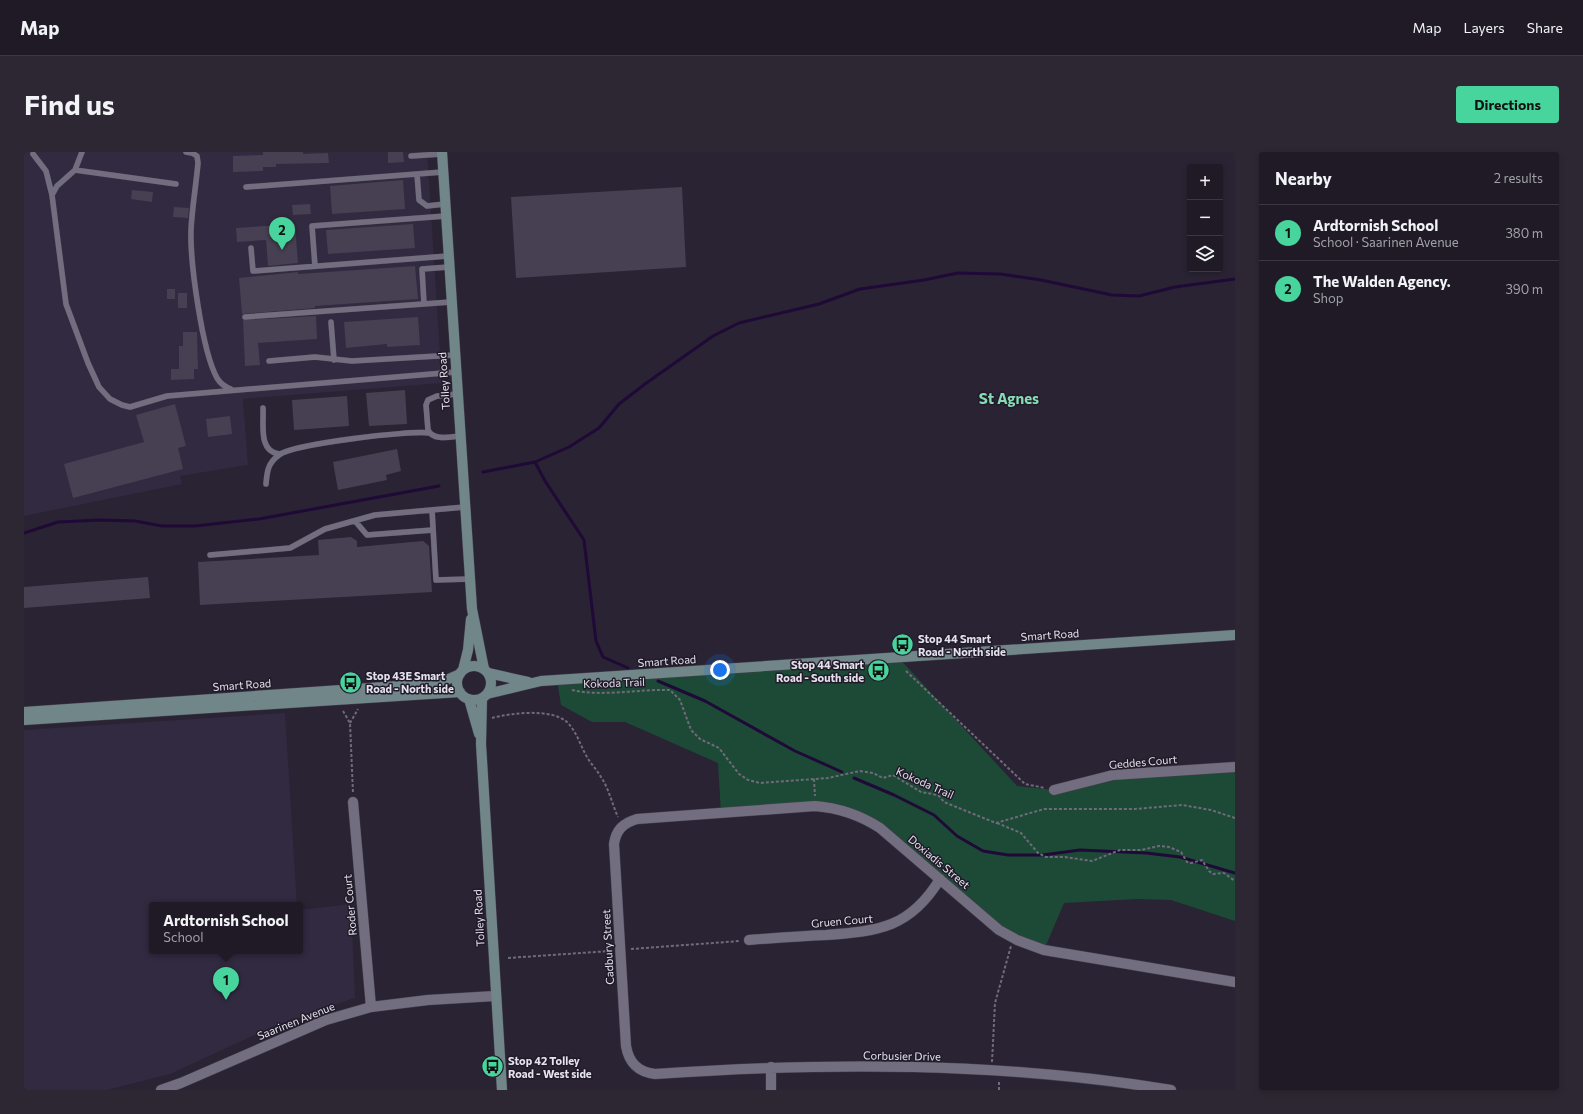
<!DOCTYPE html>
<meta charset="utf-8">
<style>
:root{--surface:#1f1a26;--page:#2c2732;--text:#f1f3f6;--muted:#a1a1a7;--line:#3c3843;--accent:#48d49d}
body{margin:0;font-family:Commissioner,sans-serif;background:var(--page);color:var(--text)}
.controls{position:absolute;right:12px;top:12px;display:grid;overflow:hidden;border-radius:4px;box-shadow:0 2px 6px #0003}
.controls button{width:36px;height:36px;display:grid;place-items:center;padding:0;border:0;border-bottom:1px solid var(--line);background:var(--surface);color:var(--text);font:20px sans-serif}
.you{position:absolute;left:696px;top:518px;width:14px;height:14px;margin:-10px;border:3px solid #fff;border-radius:50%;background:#1a73e8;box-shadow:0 0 0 6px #1a73e833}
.badge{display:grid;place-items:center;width:26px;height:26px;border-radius:50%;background:var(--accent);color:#111;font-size:13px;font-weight:700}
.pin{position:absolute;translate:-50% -33px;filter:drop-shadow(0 1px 2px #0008)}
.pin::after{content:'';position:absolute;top:21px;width:14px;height:12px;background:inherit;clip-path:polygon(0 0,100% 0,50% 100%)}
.popup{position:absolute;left:125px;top:750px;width:154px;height:52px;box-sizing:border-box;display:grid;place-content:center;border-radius:4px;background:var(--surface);filter:drop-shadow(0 1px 3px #0005);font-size:13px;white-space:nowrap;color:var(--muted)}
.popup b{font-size:15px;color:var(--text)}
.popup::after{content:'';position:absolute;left:50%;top:100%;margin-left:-8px;border:8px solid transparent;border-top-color:var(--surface)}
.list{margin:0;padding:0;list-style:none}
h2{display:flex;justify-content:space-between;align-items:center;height:52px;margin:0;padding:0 16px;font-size:17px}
h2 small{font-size:13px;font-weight:400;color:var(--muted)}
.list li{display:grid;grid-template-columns:26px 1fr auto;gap:12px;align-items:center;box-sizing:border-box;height:56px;padding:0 16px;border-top:1px solid var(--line)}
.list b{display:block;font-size:15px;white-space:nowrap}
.list p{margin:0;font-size:13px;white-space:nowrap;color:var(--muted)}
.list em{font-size:13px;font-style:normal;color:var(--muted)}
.icon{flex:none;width:22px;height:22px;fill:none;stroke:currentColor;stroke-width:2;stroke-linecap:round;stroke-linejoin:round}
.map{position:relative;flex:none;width:1211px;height:938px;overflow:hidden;border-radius:4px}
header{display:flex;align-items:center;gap:24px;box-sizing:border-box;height:56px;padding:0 20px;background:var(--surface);border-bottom:1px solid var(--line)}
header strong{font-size:19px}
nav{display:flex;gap:22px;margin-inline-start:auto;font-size:14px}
.intro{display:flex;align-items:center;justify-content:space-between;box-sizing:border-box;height:96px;padding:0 24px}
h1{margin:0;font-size:28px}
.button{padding:10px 18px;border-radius:4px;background:var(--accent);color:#111;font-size:14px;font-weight:700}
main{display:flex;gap:24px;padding:0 24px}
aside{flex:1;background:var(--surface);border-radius:4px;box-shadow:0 2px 6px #0003}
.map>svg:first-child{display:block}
.built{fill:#322a40}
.green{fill:#1d4a37}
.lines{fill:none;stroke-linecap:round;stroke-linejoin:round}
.stream{stroke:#1f0a37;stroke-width:3}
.building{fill:#464052}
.lane-casing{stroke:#453f4d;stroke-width:6}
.street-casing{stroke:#453f4d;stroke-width:11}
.secondary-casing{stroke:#453f4d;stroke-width:11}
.path{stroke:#706b7a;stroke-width:2;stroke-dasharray:3 2;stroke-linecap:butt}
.lane{stroke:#736d80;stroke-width:5.5}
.street{stroke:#736d80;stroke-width:10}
.secondary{stroke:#718688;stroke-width:10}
.labels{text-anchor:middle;stroke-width:3;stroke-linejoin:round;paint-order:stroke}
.street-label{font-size:11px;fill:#e5e2ed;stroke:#201a29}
.poi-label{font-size:11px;font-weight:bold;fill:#e5e2ed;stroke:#201a29;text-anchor:start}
.district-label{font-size:15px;font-weight:bold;fill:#87dbb4;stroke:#201a29}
</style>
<header>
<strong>Map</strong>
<nav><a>Map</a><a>Layers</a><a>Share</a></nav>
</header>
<div class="intro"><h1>Find us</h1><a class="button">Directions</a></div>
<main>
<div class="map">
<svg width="1211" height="938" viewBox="0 0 1211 938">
<rect width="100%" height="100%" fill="#292333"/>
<path class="built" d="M0 0H403L418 231 219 247 224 313 156 324 158 332 0 364Z
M261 561 273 753H128V799H276V758L327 752 331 846 252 873 146 922 83 938H0V578Z"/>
<path class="green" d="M874 505 993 634 1030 638 1089 623 1211 615V769L1147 748 1113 747 1040 751 1020 798 989 786 856 676 808 656 697 661 694 611 601 570H568L537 553 533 528Z"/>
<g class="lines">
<path class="stream" d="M511 310 521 329 560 388 572 489 579 505 604 516
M459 320 511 310 545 295 575 276 595 252 621 232 689 184 715 171 795 152 836 137 900 128 934 121 976 122 1017 128 1088 143 1115 144 1151 135 1211 127
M0 381 34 370 76 368 111 369 138 374H171L235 367 415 334
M634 529 681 549 771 599 818 620
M830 626 870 643 910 663 933 684 959 699 984 703H1019L1056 698 1122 701 1156 705 1211 721"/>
</g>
<path class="building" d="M239 0H279V2L304 1 305 11 252 12V15H239V19L209 20V4L239 3Z
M364 0H379L380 10 364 11Z
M379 28 381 57 308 62 306 34Z
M658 35 662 115 492 126 487 45Z
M108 38 129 40 128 50 107 47Z
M286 52 287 62 269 63 268 53Z
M150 55 165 56 164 66 149 65Z
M271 72 274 111 244 114 242 88 213 90 212 76Z
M389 72 391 96 304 102 302 78Z
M391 114 394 147 291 154V156L218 162 215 126 274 120V122Z
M143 137H151V147H143Z
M154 141H163V156H154Z
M292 164 293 187 234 191 236 213 221 214 219 168Z
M394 165 396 193 363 195V192L322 196 320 170Z
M159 180H173L174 217H170V227L147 228V217H155V194H159Z
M381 238 383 272 345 274 342 241Z
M323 244 325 274 270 278 268 248Z
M151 252 162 294 154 296 159 317 49 346 40 312 120 290 112 263Z
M206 264 208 282 184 285 182 267Z
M373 297 377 319 362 323 363 328 314 338 309 310Z
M327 385 333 389V395L399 389 405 394 408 440 176 453 174 410 295 403 294 388Z
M124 425 126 446 0 456V435Z"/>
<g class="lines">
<defs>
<path id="lane" d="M162 0 168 1 173 4 174 11C172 34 168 56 167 78 166 110 178 199 193 226 196 231 201 235 207 237
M9 2 22 19 28 43 42 152 64 211 75 235 86 247 98 253 106 255 143 244 432 220
M387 4 418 2
M51 18 58 0
M419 20 393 22 395 48 403 54 421 52
M222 35 393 22
M28 43 33 34 51 18 152 32
M227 96 229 119 424 104
M291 114 288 74 422 64
M400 152 398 117 425 115
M221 165 427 150
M307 170 310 208
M245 209 291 205 328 209 431 203
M433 242 413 244 404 248 402 253 404 278C409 289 426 285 436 284
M239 256C240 272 234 299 255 302
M242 332C243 319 244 311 255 303 269 292 386 278 406 281
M408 358 412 428 446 427
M331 369 343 383 409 378
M186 403 266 396 301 377 351 363 441 355"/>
<path id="street" d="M1030 638 1089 623 1211 615
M329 650 347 855
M725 788C751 786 776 784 802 783 855 779 886 776 916 727
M137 938 157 931 302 868 347 855 404 848 471 844
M747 938V915
M1147 938C977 910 803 910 631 922 614 920 605 911 602 894L590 692C592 678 599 671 613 667L791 654C816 656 836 663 856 676L975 778 993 788 1020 798 1211 830"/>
<path id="secondary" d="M418 0 448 457 460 517
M433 531a17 17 0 1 1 34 0a17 17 0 1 1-34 0Z
M439 518 444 498 447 467
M464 521 504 530
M463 542 517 529 1211 483
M458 546 457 592 478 938
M445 547 455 582
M0 560 404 532 420 529 436 522
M0 568 436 540"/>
</defs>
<use href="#lane" class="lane-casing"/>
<use href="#street" class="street-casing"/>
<use href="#secondary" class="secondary-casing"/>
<path class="path" d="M882 519 1001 632 1021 636
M548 538C577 545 615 537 646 538L656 548 667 578 676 587 695 596 715 622 724 628 736 631 763 629 804 626 836 619 849 621 859 626 869 623 897 640 914 643 920 650 972 671 1020 657H1111L1158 653 1187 658 1211 666
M319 559 326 571 329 641
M468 566C487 561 527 556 543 570 553 580 556 593 563 605 567 612 573 618 577 625 585 637 588 652 594 665
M326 571 334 557
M790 627 791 644
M973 671 997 681 1014 701 1022 705H1041L1068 709 1096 698H1117L1135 694 1145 695 1157 700 1163 710 1167 711 1178 708 1185 719 1189 722 1200 721 1211 729
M607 797 716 789
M484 806 586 799
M968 910 971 851 987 794
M975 938V928"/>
<use href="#lane" class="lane"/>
<use href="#street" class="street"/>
<use href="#secondary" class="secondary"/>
</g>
<defs>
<symbol id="bus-disc" viewBox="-11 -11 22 22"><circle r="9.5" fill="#48d49d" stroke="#201a29"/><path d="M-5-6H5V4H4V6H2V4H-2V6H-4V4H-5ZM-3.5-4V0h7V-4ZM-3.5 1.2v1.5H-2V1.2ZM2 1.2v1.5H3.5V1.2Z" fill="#111"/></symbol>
</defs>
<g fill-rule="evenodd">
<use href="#bus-disc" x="866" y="480" width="25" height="25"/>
<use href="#bus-disc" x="842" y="506" width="25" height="25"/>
<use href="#bus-disc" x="314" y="518" width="25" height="25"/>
<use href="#bus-disc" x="456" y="902" width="25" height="25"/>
</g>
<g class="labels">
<g class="street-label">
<text transform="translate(420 229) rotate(-94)" y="4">Tolley Road</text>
<text transform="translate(1026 483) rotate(-4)" y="4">Smart Road</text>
<text transform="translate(643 509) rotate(-4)" y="4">Smart Road</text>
<text transform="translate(590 531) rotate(-2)" y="4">Kokoda Trail</text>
<text transform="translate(218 533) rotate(-4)" y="4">Smart Road</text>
<text transform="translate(1119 610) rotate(-5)" y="4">Geddes Court</text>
<text transform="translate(901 631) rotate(24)" y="4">Kokoda Trail</text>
<text transform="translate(915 710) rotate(40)" y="4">Doxiadis Street</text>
<text transform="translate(326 753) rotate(-95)" y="4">Roder Court</text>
<text transform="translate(455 766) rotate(-93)" y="4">Tolley Road</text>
<text transform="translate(818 769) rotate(-5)" y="4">Gruen Court</text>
<text transform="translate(584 795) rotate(-93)" y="4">Cadbury Street</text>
<text transform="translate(272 869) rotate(-22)" y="4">Saarinen Avenue</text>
<text transform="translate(878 904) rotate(1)" y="4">Corbusier Drive</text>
</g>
<g class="poi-label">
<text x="894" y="491">Stop 44 Smart<tspan x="894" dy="13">Road - North side</tspan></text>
<text x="840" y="517" text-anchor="end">Stop 44 Smart<tspan x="840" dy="13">Road - South side</tspan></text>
<text x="342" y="528">Stop 43E Smart<tspan x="342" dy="13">Road - North side</tspan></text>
<text x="484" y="913">Stop 42 Tolley<tspan x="484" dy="13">Road - West side</tspan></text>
</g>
<g class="district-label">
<text x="985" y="252">St Agnes</text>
</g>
</g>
</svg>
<div class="controls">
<button>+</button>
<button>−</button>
<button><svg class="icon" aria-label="layers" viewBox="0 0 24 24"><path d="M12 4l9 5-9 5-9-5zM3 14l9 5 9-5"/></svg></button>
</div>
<div class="you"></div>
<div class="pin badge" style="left:202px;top:848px">1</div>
<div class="popup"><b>Ardtornish School</b>School</div>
<div class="pin badge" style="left:258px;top:98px">2</div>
</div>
<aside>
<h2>Nearby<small>2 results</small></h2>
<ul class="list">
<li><span class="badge">1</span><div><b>Ardtornish School</b><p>School · Saarinen Avenue</p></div><em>380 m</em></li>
<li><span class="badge">2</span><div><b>The Walden Agency.</b><p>Shop</p></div><em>390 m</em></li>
</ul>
</aside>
</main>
